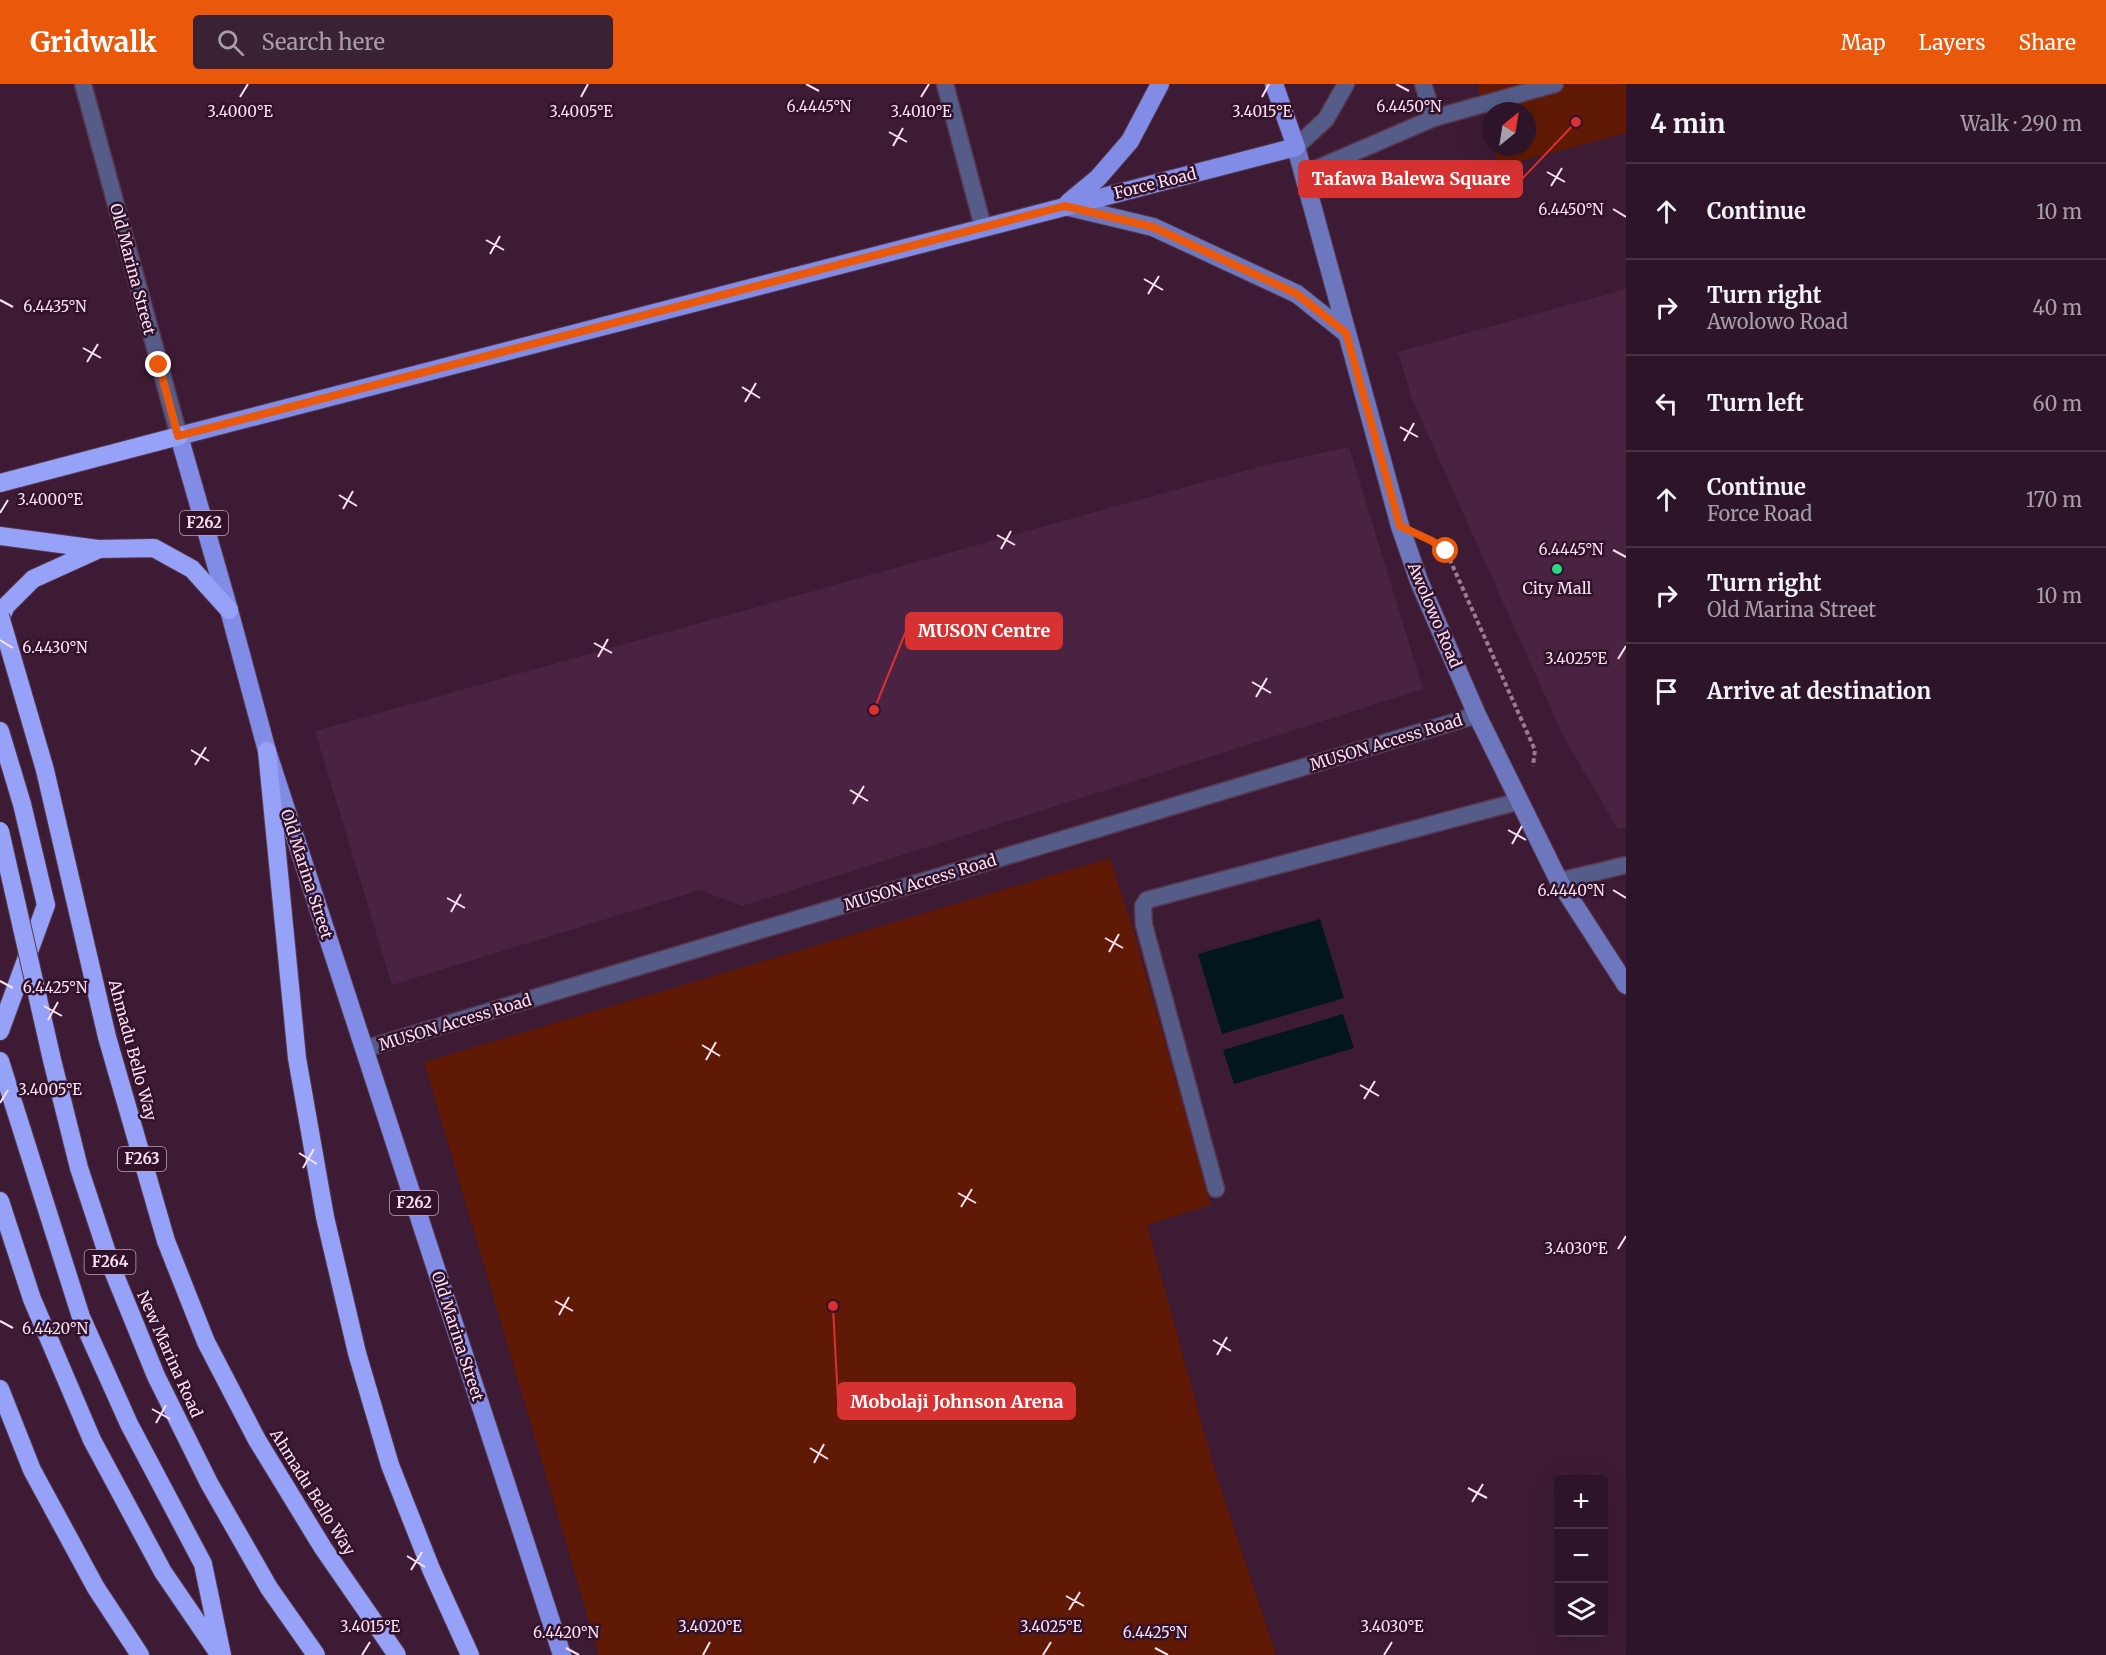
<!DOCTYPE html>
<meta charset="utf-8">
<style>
:root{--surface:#2e1428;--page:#3a2134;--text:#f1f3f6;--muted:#a79ea8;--line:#493345;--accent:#ea580c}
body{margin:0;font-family:Merriweather,serif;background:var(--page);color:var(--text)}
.controls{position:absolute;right:18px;bottom:18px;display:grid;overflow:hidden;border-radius:6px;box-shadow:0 6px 24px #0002}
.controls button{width:54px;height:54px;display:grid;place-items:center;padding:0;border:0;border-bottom:2px solid var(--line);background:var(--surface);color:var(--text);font:30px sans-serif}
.compass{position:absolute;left:1482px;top:18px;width:54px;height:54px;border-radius:50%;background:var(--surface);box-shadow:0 6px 24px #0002;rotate:30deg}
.stop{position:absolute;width:18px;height:18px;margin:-14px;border:4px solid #ea580c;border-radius:50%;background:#fff}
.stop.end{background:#ea580c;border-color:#fff;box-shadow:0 2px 6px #0008}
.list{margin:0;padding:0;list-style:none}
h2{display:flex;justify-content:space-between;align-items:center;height:78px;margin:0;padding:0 24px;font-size:26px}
h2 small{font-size:20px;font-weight:400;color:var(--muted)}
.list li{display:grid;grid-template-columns:39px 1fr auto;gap:18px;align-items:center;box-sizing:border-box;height:96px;padding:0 24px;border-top:2px solid var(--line)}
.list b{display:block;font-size:22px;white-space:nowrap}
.list p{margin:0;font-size:20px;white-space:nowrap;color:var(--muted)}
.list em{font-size:20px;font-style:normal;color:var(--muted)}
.icon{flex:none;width:33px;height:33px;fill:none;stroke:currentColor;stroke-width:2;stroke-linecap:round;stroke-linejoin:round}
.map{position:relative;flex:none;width:1626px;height:1571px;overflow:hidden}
header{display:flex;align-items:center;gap:36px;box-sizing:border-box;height:84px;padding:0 30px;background:var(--accent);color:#fff}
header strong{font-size:28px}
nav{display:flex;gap:33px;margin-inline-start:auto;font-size:21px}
.search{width:420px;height:54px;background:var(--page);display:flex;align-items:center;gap:15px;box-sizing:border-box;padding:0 21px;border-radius:6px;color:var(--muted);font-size:22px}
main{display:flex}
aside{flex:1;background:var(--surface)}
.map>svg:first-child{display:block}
.built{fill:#4a2342}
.green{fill:#5f1904}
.water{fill:#02171d}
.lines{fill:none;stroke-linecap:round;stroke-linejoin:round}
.lane-casing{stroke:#57374f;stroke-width:19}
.secondary-casing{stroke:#57374f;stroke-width:20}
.primary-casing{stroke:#57374f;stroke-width:20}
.highway-casing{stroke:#57374f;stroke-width:20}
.path{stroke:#9a7d92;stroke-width:4;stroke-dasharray:4.5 3;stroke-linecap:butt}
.lane{stroke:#555c87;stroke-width:16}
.secondary{stroke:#6d77bd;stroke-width:18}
.primary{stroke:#808ce6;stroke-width:18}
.highway{stroke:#95a2f8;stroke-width:18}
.highway-bridge-casing{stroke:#57374f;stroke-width:20;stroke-linecap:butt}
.highway-bridge{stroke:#95a2f8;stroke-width:18}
.route{stroke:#ea580c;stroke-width:8}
.ticks{fill:none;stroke:#f8e1f1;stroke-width:2}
.poi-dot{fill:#27d885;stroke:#32112b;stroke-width:2}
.labels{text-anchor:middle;stroke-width:5;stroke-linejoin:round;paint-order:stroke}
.shield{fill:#32112b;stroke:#bda3b6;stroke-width:1.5}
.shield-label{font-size:15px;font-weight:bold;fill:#f8e1f1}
.street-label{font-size:16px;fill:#f8e1f1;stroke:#32112b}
.poi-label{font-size:16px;fill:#f8e1f1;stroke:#32112b}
.ticks-label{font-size:15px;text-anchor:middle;fill:#f8e1f1;stroke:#32112b;stroke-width:5;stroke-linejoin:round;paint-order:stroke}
.leader{fill:none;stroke:#d83132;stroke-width:2}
.callout-dot{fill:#d83132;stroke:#32112b;stroke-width:2}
.callout{fill:#d83132;stroke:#d83132;stroke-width:2}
.callout-label{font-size:18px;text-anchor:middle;font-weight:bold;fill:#fff}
</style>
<header>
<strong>Gridwalk</strong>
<div class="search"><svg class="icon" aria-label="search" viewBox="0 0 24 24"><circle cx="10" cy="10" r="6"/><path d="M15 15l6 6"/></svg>Search here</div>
<nav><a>Map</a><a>Layers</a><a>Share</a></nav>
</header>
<main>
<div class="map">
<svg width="1626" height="1571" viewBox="0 0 1626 1571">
<rect width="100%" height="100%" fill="#3d1b35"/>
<path class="built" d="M1626 205V744L1618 745 1564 654 1412 315 1398 268Z
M1349 363 1423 605 742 822 700 806 392 901 315 647 1127 419 1266 381Z"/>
<path class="green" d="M1477 0H1626V49L1499 83 1494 63H1527V27H1491V53Z
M1110 774 1133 845 1211 1121 1147 1141 1214 1384 1276 1571H599L424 978Z"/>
<path class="water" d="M1320 835 1344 914 1222 950 1198 870Z
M1343 930 1354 964 1234 1000 1223 966Z"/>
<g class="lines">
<defs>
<path id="lane" d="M83 0 179 352
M945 0 983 143
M1423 0 1434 34 1555 0
M1296 63 1326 35 1346 0
M1304 90 1434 34
M1559 797 1626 781
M364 965 1477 631
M1216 1105 1144 841 1143 822 1147 816 1520 717"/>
<path id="secondary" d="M1296 63 1400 442 1419 497 1477 631 1559 797 1626 901
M1065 122 1153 143 1297 210 1346 249"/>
<path id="primary" d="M1069 118 1098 94 1130 57 1160 0
M562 1571 267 667 229 526 179 352 1296 63 1274 0"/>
<path id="highway" d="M0 399 179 352
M0 452 98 465 154 464 192 485 229 526
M0 535 6 522 33 495 97 466
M0 647 22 720 46 821 0 947
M267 667 297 974 325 1133 357 1269 390 1381 431 1485 470 1571
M0 977 81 1233 129 1340 203 1480 222 1571
M0 1117 32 1215 92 1356 163 1488 219 1570
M0 1305 32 1386 96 1504 140 1571"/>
</defs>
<use href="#lane" class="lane-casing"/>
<use href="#secondary" class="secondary-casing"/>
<use href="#primary" class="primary-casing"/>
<use href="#highway" class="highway-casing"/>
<path class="path" d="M1435 459 1446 467 1535 666 1533 682"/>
<use href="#lane" class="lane"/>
<use href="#secondary" class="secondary"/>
<use href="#primary" class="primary"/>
<use href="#highway" class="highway"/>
<defs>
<path id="highway-bridge" d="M0 532 45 686 107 953 166 1157 206 1258 257 1356 323 1464 397 1571
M0 747 52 976 79 1084 112 1184 156 1292 209 1399 269 1504 316 1571"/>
</defs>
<use href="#highway-bridge" class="highway-bridge-casing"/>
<use href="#highway-bridge" class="highway-bridge"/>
</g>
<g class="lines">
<path class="route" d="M159 281 178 352 1065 122 1153 143 1297 210 1346 249 1400 442 1432 457 1446 467"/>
</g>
<path class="ticks" d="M806 0 819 7M1396 0 1409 7M240 13 248 0M581 13 588 0M921 13 929 0M1262 13 1269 0M889 48 907 58M893 62 903 44M1547 88 1565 98M1551 102 1562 84M1613 125 1626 133M486 156 504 166M490 170 500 152M1144 195 1163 206M1148 210 1159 192M0 216 13 223M83 264 101 274M87 278 98 260M742 303 760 314M745 318 756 299M1400 343 1418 353M1404 357 1414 339M339 411 357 422M343 425 353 407M0 429 8 416M997 451 1015 461M1001 465 1011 447M1613 466 1626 473M0 556 13 564M594 559 612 569M598 573 608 555M1618 575 1626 562M1252 598 1271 609M1256 613 1267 594M191 666 209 677M195 681 206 663M850 706 868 717M853 720 864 702M1508 746 1526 756M1512 760 1522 742M1613 806 1626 814M447 814 465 824M451 828 461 810M1105 854 1123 864M1109 868 1119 850M0 897 13 904M44 922 62 932M48 936 58 918M702 961 720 972M706 976 716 958M1360 1001 1379 1012M1364 1015 1375 997M0 1019 8 1006M299 1069 317 1080M303 1084 314 1065M958 1109 976 1119M961 1123 972 1105M1618 1165 1626 1152M555 1217 573 1227M559 1231 569 1213M0 1237 13 1244M1213 1256 1231 1267M1217 1271 1227 1253M152 1325 170 1335M156 1339 166 1321M810 1364 828 1375M814 1379 824 1360M1468 1404 1487 1414M1472 1418 1483 1400M407 1472 425 1483M411 1486 422 1468M1066 1512 1084 1522M1069 1526 1080 1508M566 1564 579 1571M1155 1564 1168 1571M362 1571 370 1558M703 1571 710 1558M1043 1571 1051 1558M1384 1571 1392 1558"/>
<circle class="poi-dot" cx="1557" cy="485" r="6"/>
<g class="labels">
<g class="shield">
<rect x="180" y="427" width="48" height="24" rx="4.5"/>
<rect x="118" y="1063" width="48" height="24" rx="4.5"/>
<rect x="390" y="1107" width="48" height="24" rx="4.5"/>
<rect x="84.5" y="1166" width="51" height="24" rx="4.5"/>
</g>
<g class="shield-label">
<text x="204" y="444">F262</text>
<text x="142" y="1080">F263</text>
<text x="414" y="1124">F262</text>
<text x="110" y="1183">F264</text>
</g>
<g class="street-label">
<text transform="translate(1155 99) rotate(-14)" y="6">Force Road</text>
<text transform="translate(133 185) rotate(75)" y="6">Old Marina Street</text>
<text transform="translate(1435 531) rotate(67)" y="6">Awolowo Road</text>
<text transform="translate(1386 658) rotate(-17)" y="6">MUSON Access Road</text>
<text transform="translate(307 790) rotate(72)" y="6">Old Marina Street</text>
<text transform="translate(920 798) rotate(-17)" y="6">MUSON Access Road</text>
<text transform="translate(455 938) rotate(-17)" y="6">MUSON Access Road</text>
<text transform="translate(133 966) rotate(75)" y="6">Ahmadu Bello Way</text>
<text transform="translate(458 1252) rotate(72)" y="6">Old Marina Street</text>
<text transform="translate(170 1270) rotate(66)" y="6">New Marina Road</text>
<text transform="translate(313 1408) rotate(58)" y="6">Ahmadu Bello Way</text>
</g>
<g class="poi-label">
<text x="1557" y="510">City Mall</text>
</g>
</g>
<g class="ticks-label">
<text x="819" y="28">6.4445°N</text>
<text x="1409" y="28">6.4450°N</text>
<text x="240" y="33">3.4000°E</text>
<text x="581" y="33">3.4005°E</text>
<text x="921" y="33">3.4010°E</text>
<text x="1262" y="33">3.4015°E</text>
<text x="1571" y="131">6.4450°N</text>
<text x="55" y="228">6.4435°N</text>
<text x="50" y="421">3.4000°E</text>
<text x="1571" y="471">6.4445°N</text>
<text x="55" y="569">6.4430°N</text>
<text x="1576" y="580">3.4025°E</text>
<text x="1571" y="812">6.4440°N</text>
<text x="55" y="909">6.4425°N</text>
<text x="50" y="1011">3.4005°E</text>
<text x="1576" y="1170">3.4030°E</text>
<text x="55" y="1250">6.4420°N</text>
<text x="370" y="1548">3.4015°E</text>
<text x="710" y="1548">3.4020°E</text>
<text x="1051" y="1548">3.4025°E</text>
<text x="1392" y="1548">3.4030°E</text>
<text x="566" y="1554">6.4420°N</text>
<text x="1155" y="1554">6.4425°N</text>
</g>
<path class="leader" d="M1576 38L1522 95M874 626L906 547M833 1222L838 1317"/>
<g class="callout-dot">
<circle cx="1576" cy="38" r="6"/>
<circle cx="874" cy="626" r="6"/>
<circle cx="833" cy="1222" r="6"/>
</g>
<g class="callout">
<rect x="1299" y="77" width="223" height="36" rx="6"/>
<rect x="906" y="529" width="156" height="36" rx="6"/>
<rect x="838" y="1299" width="237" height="36" rx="6"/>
</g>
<g class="callout-label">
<text x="1411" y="101">Tafawa Balewa Square</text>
<text x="984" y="553">MUSON Centre</text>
<text x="957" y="1324">Mobolaji Johnson Arena</text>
</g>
</svg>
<div class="controls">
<button>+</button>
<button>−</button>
<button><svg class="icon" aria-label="layers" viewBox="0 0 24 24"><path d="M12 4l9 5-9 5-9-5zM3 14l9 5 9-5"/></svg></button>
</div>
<svg class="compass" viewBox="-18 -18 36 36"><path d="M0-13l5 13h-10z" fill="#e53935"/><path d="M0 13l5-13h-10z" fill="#a79ea8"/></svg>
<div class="stop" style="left:1446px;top:467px"></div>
<div class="stop end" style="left:159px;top:281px"></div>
</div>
<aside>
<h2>4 min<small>Walk · 290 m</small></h2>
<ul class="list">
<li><svg class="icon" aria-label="ahead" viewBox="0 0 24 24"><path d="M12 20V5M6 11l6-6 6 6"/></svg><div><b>Continue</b></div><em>10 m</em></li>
<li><svg class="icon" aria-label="right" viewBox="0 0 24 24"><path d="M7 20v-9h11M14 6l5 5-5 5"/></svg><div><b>Turn right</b><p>Awolowo Road</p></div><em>40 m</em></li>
<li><svg class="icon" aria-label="left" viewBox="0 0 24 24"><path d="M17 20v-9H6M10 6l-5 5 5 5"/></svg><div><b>Turn left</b></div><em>60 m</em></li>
<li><svg class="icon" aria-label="ahead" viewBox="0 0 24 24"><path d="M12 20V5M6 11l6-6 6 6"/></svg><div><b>Continue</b><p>Force Road</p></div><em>170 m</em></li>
<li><svg class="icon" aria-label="right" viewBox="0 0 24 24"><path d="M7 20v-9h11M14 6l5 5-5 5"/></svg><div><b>Turn right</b><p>Old Marina Street</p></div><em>10 m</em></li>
<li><svg class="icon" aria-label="arrive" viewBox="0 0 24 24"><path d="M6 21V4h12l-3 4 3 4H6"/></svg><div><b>Arrive at destination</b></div></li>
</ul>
</aside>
</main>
